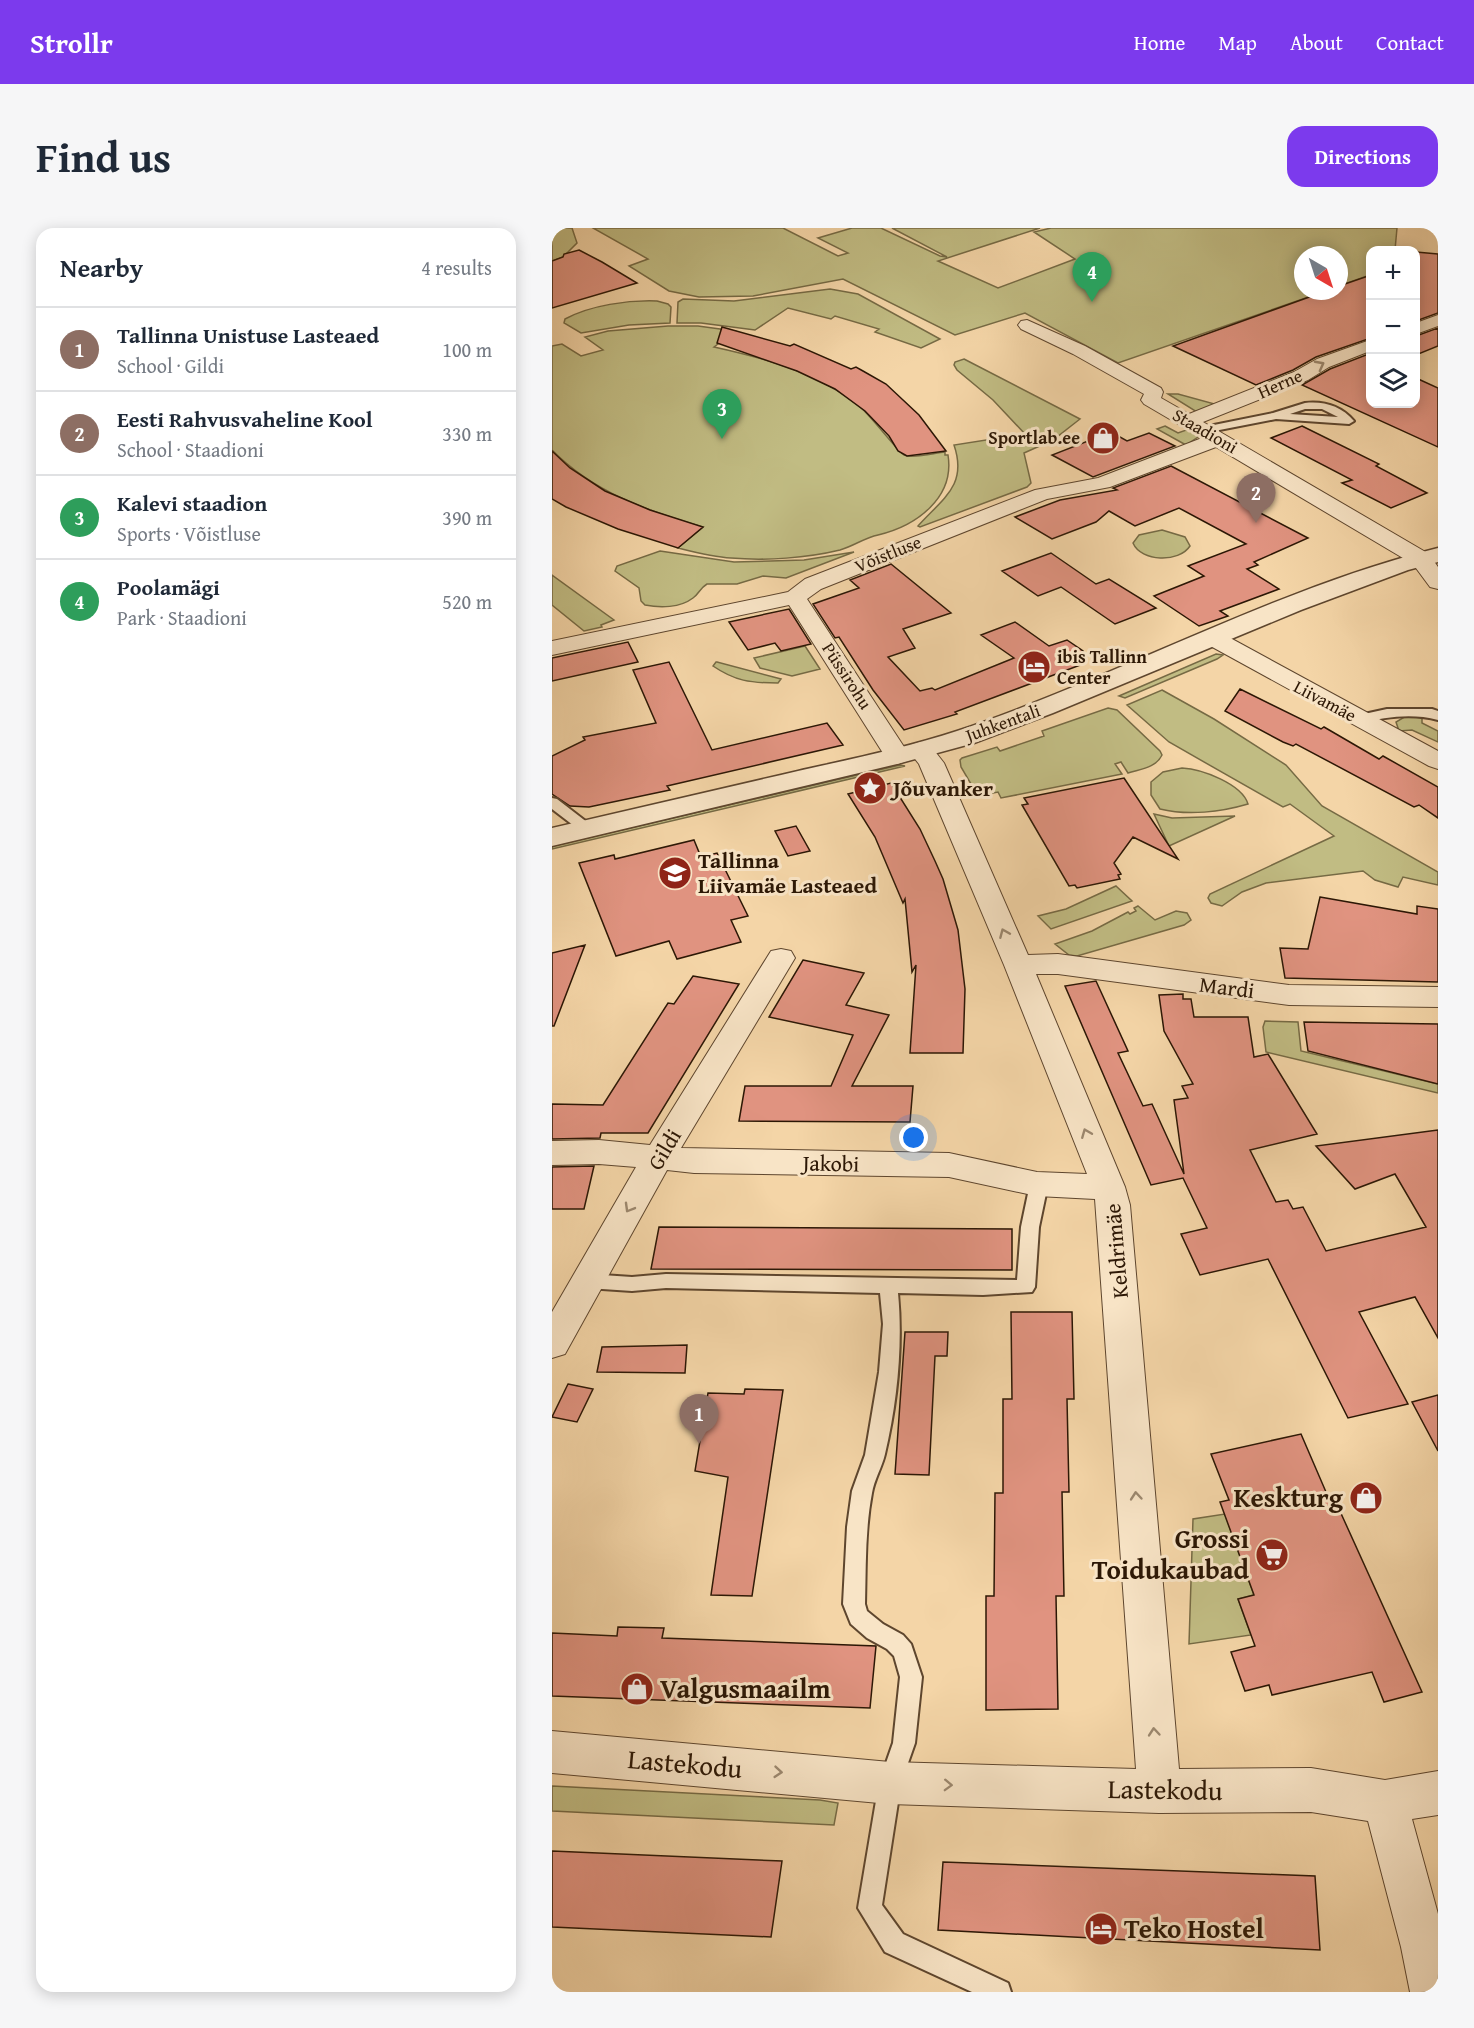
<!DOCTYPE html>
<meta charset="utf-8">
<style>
:root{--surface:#fff;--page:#f6f6f7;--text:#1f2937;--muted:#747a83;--line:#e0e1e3;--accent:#7c3aed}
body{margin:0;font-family:"Gentium Book Plus",serif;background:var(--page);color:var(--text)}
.controls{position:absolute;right:18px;top:18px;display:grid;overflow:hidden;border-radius:12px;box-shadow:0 3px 15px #0003}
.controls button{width:54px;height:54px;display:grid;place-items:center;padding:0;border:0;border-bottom:2px solid var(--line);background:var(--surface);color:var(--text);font:30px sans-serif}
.compass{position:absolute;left:742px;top:18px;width:54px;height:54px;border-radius:50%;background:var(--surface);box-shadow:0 3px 15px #0003;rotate:141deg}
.you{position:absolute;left:362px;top:910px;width:21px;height:21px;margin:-15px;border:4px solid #fff;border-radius:50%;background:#1a73e8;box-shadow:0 0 0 9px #1a73e833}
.badge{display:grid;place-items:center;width:39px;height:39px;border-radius:50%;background:var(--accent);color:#fff;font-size:20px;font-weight:700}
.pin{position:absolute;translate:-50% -50px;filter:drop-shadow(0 2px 3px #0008)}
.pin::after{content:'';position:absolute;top:32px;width:21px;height:18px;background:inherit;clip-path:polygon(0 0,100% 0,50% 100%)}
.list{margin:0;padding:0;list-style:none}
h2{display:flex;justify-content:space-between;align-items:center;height:78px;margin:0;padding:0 24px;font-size:26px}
h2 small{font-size:20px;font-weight:400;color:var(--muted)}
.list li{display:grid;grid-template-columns:39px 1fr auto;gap:18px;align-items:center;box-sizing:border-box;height:84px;padding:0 24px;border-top:2px solid var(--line)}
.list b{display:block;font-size:22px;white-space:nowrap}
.list p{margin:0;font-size:20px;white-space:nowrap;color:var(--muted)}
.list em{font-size:20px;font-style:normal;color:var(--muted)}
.icon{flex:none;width:33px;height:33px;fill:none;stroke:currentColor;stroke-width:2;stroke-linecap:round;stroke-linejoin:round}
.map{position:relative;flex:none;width:886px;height:1764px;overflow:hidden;border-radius:18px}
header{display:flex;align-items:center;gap:36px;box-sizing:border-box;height:84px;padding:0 30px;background:var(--accent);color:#fff}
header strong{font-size:28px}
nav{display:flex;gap:33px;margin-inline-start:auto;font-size:21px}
.intro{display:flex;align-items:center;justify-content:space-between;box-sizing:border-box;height:144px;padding:0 36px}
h1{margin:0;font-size:42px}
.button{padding:15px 27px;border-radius:18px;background:var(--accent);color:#fff;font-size:21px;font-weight:700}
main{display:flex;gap:36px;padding:0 36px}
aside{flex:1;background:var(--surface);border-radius:18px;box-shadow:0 3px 15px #0003}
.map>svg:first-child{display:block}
.green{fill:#c1bc83;stroke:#766a44;stroke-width:1.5}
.building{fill:#e09380;stroke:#2c1705;stroke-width:1.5}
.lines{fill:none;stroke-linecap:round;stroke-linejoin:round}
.service-casing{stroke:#5e462e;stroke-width:4}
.minor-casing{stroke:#5e462e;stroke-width:2}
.tertiary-casing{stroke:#5e462e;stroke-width:3}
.service{fill:#f8e4c6;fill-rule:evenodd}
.minor{fill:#f8e4c6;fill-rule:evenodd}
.tertiary{fill:#f8e4c6;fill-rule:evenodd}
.oneway{stroke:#9c886f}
.labels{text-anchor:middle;stroke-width:6;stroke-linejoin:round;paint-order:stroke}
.far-street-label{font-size:18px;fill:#2c1705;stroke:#f8e4c6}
.far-poi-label{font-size:18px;font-weight:bold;fill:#2c1705;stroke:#f8e4c6;text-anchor:end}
.poi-label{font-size:22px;font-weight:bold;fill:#2c1705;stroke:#f8e4c6;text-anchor:start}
.street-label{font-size:22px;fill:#2c1705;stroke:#f8e4c6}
.near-poi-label{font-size:27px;font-weight:bold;fill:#2c1705;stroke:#f8e4c6;text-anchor:end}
.near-street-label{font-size:27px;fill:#2c1705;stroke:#f8e4c6}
</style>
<header>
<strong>Strollr</strong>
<nav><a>Home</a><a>Map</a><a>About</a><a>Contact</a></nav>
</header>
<div class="intro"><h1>Find us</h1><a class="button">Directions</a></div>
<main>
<aside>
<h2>Nearby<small>4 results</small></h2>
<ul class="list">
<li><span class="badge" style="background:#8d6e63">1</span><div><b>Tallinna Unistuse Lasteaed</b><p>School · Gildi</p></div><em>100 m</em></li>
<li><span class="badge" style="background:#8d6e63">2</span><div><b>Eesti Rahvusvaheline Kool</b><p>School · Staadioni</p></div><em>330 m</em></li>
<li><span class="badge" style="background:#2e9e5b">3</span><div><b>Kalevi staadion</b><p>Sports · Võistluse</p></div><em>390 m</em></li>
<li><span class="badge" style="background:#2e9e5b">4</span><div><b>Poolamägi</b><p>Park · Staadioni</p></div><em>520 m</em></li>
</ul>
</aside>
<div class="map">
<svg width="886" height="1764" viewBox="0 0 886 1764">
<rect width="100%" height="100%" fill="#f4d5a7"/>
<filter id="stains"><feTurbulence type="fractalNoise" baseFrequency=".00333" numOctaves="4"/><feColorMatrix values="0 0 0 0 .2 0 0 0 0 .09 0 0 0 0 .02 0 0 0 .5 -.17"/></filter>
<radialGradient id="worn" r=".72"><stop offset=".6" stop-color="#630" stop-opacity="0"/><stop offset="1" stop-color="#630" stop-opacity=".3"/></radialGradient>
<path class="green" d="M0 0H20L25 15 11 29 0 33Z
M41 0H231L286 28 296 25 266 10 300 0H329L388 28 395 29 340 0H488L386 33 446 60 523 31 482 4 499 0H845L843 22H818V47L787 58V27H751V63H774L566 135 473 85 403 107 291 51 201 68 147 69 117 63 77 38 96 31Z
M278 61 306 66 388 111 369 120 323 104 327 101 283 88 279 91 236 80 203 102 149 95H125L126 74 131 71 182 73Z
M105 73 116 76 119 79 118 95 77 97 29 105 12 95 13 91C39 77 76 72 105 73Z
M116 98H146L183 103 162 119C212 130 269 145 309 180 319 188 347 225 352 227 362 231 382 225 393 224V227H396C403 270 364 298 326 307 312 310 302 318 288 322 255 330 214 333 179 330 161 329 142 324 126 320L151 299C95 283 41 264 0 222V118L10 116 29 128 51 122 33 109 56 103Z
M412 131 528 191 501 212 472 225 479 255 475 259 368 299 366 298C390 271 416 258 402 217L473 206 441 172 405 142 402 137 403 134Z
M616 166H626L670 178 648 186Z
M613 198 626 205 637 201 646 209 634 217 605 201Z
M610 302 633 309 638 318C627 335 589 334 581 315L587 307Z
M108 323 182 334 252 332 302 324 234 350 211 348 185 356H155C148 360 147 366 141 370 128 380 108 380 93 377L89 373 87 360 63 343 65 338Z
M0 347 62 392 49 397 50 399 32 403 0 377Z
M253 418 268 441 240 448 208 440 202 430Z
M664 426 671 427 665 431 573 470 567 468Z
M164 434H165L229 451 226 455C198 455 183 453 161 438Z
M610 462 662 491 734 537 770 578 886 644V657L851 649 846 659 823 652 811 643 714 655 690 664 670 678 659 675 656 670 658 666 782 608 738 576 731 579 617 514 575 477Z
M556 480 565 482 608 523 610 527C604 540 588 541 576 545L569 534 563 536 570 546 449 570 446 564 426 568 409 539 408 532 410 530 445 519 448 523 492 508 490 503Z
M854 488H870V495L886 503V514L860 502 847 503 844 494Z
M348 537 353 538 0 621V618Z
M630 540C650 541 690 556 696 576 669 584 636 588 608 581L599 567V554L611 544Z
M602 586 620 590 683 588 617 618Z
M564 658 580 673 499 701 486 688 514 681Z
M586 678 603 692 624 683 635 685 639 692 632 697 525 728 517 727 503 716 540 703 576 684 578 686 584 683 582 680Z
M713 793 746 794 749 823 886 856V865L714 824 711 799Z
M673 1286 702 1367 686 1371 699 1407 637 1416 641 1291Z
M0 1558 268 1572 286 1575 282 1597 0 1583Z"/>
<path class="building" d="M27 22 50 34 85 55 0 80V33L11 29 12 26Z
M864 24 886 26V85L864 93Z
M819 47V110L764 129 741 142 704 157 621 118 774 63H787V58Z
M170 99 238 118 242 116 299 141 304 139 311 143 334 156 367 187 394 223 355 228 346 223 337 208 313 183 283 161 245 143 165 115Z
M886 100V118L864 127V108Z
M819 125V176H864V150L886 160V219L750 157 778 141Z
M750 198 827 236 824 238 875 265 839 280 790 255 800 252 719 210Z
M559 204 575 213 597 205 623 218 541 249 500 227Z
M0 223 18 240 53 263 98 282 151 299 126 320 66 301 14 279 0 271Z
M619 238 756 310 702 334 706 337 695 341 727 361 668 383 676 388 647 398 602 368 652 348 636 338 694 316 627 280 583 298 557 283 544 294 500 311 463 289 508 272 565 262 561 260Z
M499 325 544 356 557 351 604 380 563 396 509 359 486 368 450 343Z
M339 336 399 385 351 401 363 420 336 429 368 463 380 460 383 462 462 430 429 407 463 394 497 418 515 412 531 423V436L403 484 405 486 352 502 321 462 287 409 283 410 261 376 307 360 298 352Z
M237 381 259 416 229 423 223 415 196 422 177 394Z
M76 414 86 434 0 453V430Z
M117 434 160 522 275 495 291 517 115 558 118 562 37 579 18 578 0 566V528L33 512 31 509 104 495 81 442Z
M688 461 769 501 772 499 827 531 831 528 886 559V590L867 577 862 579 744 516 741 518 731 514 673 483Z
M572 550 626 631 581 609 562 635 569 646 566 647 568 651 525 660 523 657 517 658 470 577 476 576 472 570Z
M339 555 368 601 383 633 391 651 406 702 413 761 411 825H358L364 737 360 744 353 671 351 675 323 609 296 566Z
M244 598 258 623 236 628 223 603Z
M142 612 149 629 165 625 196 688 179 692 189 714 125 731 117 713 64 728 27 635 62 627 63 631Z
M768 669 865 686V678L886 681V754L733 750 728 720 756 721Z
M33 717 2 798H0V725Z
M251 732 312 745 294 777 337 787 300 858H361L358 894 187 893 193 858H279L301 807 217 789Z
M141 748 187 756 96 905H49L48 910 0 911V876L51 877 116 775 122 776Z
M544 753 576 823 566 825 591 878 600 876 632 946 622 872 636 870 630 858 641 856 612 803 607 767 631 766V771H639L642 789H696L702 829 716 826 765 906 698 922 724 974 736 972 741 981 751 979 774 1023 874 999 843 946 803 961 764 918 886 902V1110L863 1069 807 1084 856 1176 796 1190 716 1031 648 1047 629 1006 655 1000 631 950 599 957 513 758Z
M752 794 886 796V856L756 823Z
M42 938 32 981H0V939Z
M107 999 460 1001V1042L99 1041Z
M459 1084H520L522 1171H515L517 1264H510L512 1368H504L506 1481 434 1482V1368H442L443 1265H451V1171H460Z
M353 1104H396L395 1128H383L377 1247 343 1246Z
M135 1117 133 1145 45 1144 50 1119Z
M16 1156 41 1161 25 1194 0 1189Z
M193 1161 231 1162 200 1368 159 1367 176 1249 143 1243 156 1165 192 1166Z
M886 1167V1223L860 1174Z
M749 1206 777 1271 782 1270 870 1464 832 1474 820 1444 720 1467 717 1457 693 1463 679 1424 703 1418 686 1371 702 1367 668 1274 677 1272 659 1226Z
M66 1399 112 1400 110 1410 324 1418 318 1480 0 1468V1405L65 1408Z
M0 1623 230 1633 219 1709 0 1699Z
M391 1634 763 1648 768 1722 386 1702Z"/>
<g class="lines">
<defs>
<path id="service" d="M753 175C772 173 789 178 802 193L797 196 724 191 652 205 647 202 652 199 721 185ZM753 181H770L786 189 738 186Z
M835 481H880L886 483V492C860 485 834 489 808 495L802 491 803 488Z
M0 570 5 571 40 598 42 601 40 604H30L0 581Z
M487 950 493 951 496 956 487 999 483 1059 480 1064 431 1067 346 1065C351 1117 345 1175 333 1226 330 1239 322 1252 320 1265 313 1302 314 1339 313 1376L315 1383 331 1396 351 1407 359 1416 370 1449 363 1515 349 1555 330 1677 351 1706 456 1755 459 1764H420L333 1724 306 1680 327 1555 341 1515 348 1449 342 1428 335 1421 315 1410 299 1396 291 1376 295 1299 300 1263 313 1227 327 1144 331 1096 328 1065 114 1060 80 1063 35 1060 29 1058 26 1053 29 1048 35 1046 80 1049 114 1046 465 1052 469 999 478 956 481 951Z"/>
<path id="minor" d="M886 87V98L864 106V95Z
M475 92 533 118 609 160 611 164 609 170 637 186 742 144 765 131 818 112V123L777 139 756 152 651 194 877 326 886 339V361L878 359 861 336 664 219 558 259 495 271 269 361 255 371 358 528 354 533 345 536 336 533 237 377 0 427V413L236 364 253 351 483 262 546 250 650 210 592 176 589 172 592 166 521 126 469 101 466 97 469 93Z
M661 403 669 405 886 523V541L877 538 653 415 649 410 653 405Z
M369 514 378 517 392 535 476 727 506 726 737 757 886 759V779L737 777 506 746H484L573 959 578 977 627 1541 759 1540 833 1552 886 1543V1587L860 1591 886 1686V1764H858L849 1719 816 1593 759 1584 607 1585 338 1576 0 1545V1503L338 1534 584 1541 543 971 485 968 397 949 142 945 115 942 13 1126 0 1130V1084L84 939 47 936 0 937V913L47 912 98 917 219 723 229 721 239 723 243 730 129 920 397 925 485 944 535 946 452 737 367 536 356 522 360 517Z"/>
<path id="tertiary" d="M886 320V334L856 342 749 382 501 485 422 515 345 536 0 618V600C82 581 164 562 246 543 299 531 353 520 405 503 566 449 722 361 886 320Z"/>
</defs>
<use href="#service" class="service-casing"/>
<use href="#minor" class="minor-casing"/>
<use href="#tertiary" class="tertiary-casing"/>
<use href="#service" class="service"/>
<use href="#minor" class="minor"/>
<use href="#tertiary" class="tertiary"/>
</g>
<defs><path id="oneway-chevron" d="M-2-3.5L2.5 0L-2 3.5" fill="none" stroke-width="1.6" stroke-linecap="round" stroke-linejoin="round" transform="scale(1.5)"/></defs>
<g class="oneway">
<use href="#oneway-chevron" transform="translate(768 137) rotate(-28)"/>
<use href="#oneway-chevron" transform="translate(452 705) rotate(-113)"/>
<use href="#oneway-chevron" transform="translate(534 905) rotate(-112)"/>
<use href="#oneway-chevron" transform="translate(77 980) rotate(120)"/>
<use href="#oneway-chevron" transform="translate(584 1268) rotate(-95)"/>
<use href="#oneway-chevron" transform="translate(602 1504) rotate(-95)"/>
<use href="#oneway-chevron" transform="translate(226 1544) rotate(5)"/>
<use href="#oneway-chevron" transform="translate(396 1557) rotate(2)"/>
</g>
<defs>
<symbol id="shop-disc" viewBox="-11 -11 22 22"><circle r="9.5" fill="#8f2418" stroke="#f8e4c6"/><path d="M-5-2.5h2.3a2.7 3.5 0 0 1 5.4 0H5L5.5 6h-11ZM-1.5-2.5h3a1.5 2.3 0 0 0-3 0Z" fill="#fff"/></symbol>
<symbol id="hotel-disc" viewBox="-11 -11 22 22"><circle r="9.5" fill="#8f2418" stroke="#f8e4c6"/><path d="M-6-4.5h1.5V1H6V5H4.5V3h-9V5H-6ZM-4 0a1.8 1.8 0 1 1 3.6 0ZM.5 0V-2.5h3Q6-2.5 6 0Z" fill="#fff"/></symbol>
<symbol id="sight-disc" viewBox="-11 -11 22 22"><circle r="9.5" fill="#8f2418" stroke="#f8e4c6"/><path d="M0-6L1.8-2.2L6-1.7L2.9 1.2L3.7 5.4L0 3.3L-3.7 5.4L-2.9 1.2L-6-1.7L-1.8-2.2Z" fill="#fff"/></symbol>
<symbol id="school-disc" viewBox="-11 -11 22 22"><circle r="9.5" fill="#8f2418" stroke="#f8e4c6"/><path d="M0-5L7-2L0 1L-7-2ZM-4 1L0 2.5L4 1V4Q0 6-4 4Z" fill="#fff"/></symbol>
<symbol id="supermarket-disc" viewBox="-11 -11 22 22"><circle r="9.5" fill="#8f2418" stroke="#f8e4c6"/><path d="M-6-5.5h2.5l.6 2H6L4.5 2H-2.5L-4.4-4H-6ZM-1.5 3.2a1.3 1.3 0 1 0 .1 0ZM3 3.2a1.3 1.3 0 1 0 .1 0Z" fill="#fff"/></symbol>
</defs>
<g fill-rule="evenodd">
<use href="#shop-disc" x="532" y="191" width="38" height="38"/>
<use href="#hotel-disc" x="463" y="420" width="38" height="38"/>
<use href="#sight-disc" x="299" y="541" width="38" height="38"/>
<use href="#school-disc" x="104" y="626" width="38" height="38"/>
<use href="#shop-disc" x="795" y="1251" width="38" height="38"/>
<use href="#supermarket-disc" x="701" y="1308" width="38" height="38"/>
<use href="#shop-disc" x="66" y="1442" width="38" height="38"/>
<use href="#hotel-disc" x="530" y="1682" width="38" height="38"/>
</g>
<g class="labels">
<g class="far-street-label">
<text transform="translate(728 156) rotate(-24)" y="6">Herne</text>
<text transform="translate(653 203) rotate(30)" y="6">Staadioni</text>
<text transform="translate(336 326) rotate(-22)" y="6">Võistluse</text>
<text transform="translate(295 448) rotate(57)" y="6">Püssirohu</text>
<text transform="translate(773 473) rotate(28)" y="6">Liivamäe</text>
<text transform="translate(451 495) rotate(-20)" y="6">Juhkentali</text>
</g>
<g class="far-poi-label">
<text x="528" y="216">Sportlab.ee</text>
<text x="505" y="435" text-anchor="start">ibis Tallinn<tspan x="505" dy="21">Center</tspan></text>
</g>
<g class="poi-label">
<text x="341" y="568">Jõuvanker</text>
<text x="146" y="640">Tallinna<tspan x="146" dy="25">Liivamäe Lasteaed</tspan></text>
</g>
<g class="street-label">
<text transform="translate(675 759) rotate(7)" y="8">Mardi</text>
<text transform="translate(112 921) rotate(-59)" y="8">Gildi</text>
<text transform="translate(279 935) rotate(1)" y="8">Jakobi</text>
<text transform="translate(564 1023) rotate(-95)" y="8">Keldrimäe</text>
</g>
<g class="near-poi-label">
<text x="791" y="1279">Keskturg</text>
<text x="697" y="1320">Grossi<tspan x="697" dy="31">Toidukaubad</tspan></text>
<text x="108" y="1470" text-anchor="start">Valgusmaailm</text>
<text x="572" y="1710" text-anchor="start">Teko Hostel</text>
</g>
<g class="near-street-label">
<text transform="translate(133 1536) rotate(5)" y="9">Lastekodu</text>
<text transform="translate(613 1562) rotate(1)" y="9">Lastekodu</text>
</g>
</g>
<rect width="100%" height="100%" filter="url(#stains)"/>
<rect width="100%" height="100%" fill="url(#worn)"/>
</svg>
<div class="controls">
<button>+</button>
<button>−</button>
<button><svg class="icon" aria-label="layers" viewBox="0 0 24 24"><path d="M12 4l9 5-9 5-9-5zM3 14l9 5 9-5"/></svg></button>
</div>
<svg class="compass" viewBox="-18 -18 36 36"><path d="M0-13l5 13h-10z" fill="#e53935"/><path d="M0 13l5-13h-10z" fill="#747a83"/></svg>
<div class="you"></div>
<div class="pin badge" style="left:147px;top:1216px;background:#8d6e63">1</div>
<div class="pin badge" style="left:704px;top:295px;background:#8d6e63">2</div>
<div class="pin badge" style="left:170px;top:211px;background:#2e9e5b">3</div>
<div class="pin badge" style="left:540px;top:74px;background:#2e9e5b">4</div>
</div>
</main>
